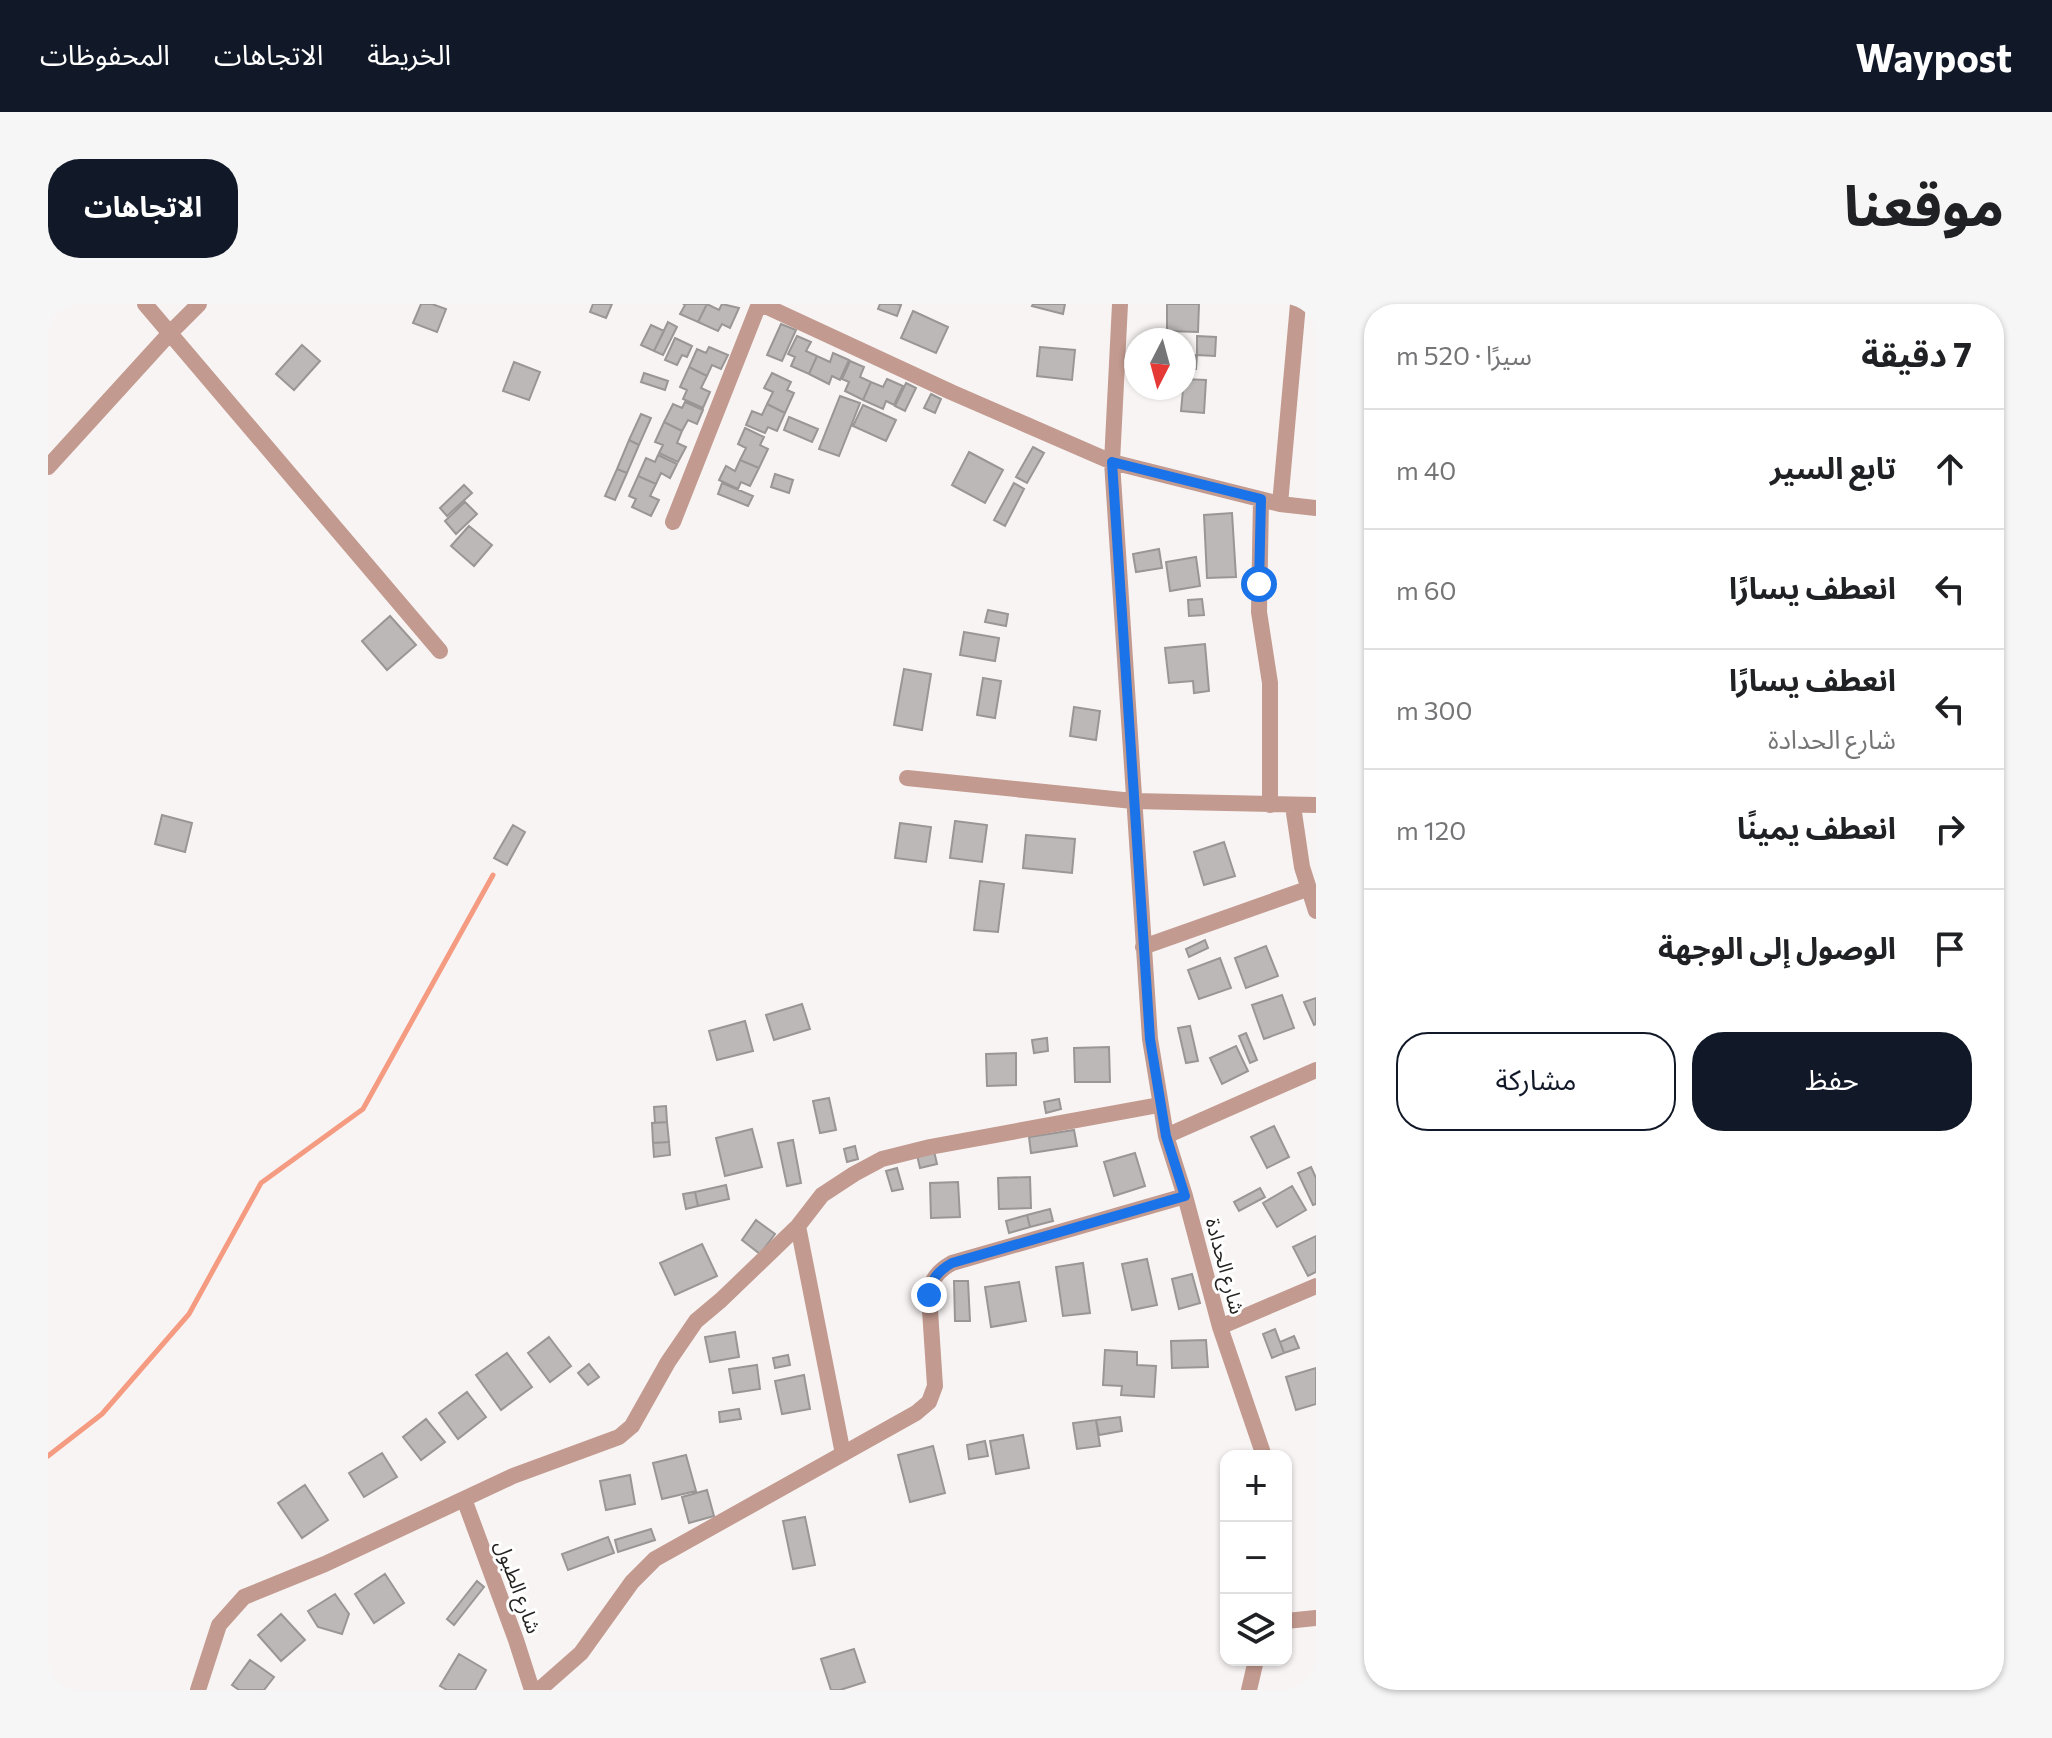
<!DOCTYPE html>
<html lang="ar">
<meta charset="utf-8">
<style>
:root{--surface:#fff;--page:#f6f6f6;--text:#202124;--muted:#757577;--line:#e0e0e0;--accent:#111827}
body{margin:0;font-family:Commissioner,"Noto Sans Arabic",sans-serif;background:var(--page);color:var(--text);direction:rtl}
.controls{position:absolute;right:24px;bottom:24px;display:grid;overflow:hidden;border-radius:16px;box-shadow:0 2px 6px #0004}
.controls button{width:72px;height:72px;display:grid;place-items:center;padding:0;border:0;border-bottom:2px solid var(--line);background:var(--surface);color:var(--text);font:40px sans-serif}
.compass{position:absolute;left:1076px;top:24px;width:72px;height:72px;border-radius:50%;background:var(--surface);box-shadow:0 2px 6px #0004;rotate:186deg}
.stop{position:absolute;width:24px;height:24px;margin:-18px;border:6px solid #1a73e8;border-radius:50%;background:#fff}
.stop.end{background:#1a73e8;border-color:#fff;box-shadow:0 2px 8px #0008}
.list{margin:0;padding:0;list-style:none}
h2{display:flex;justify-content:space-between;align-items:center;height:104px;margin:0;padding:0 32px;font-size:34px}
h2 small{font-size:26px;font-weight:400;color:var(--muted)}
.list li{display:grid;grid-template-columns:52px 1fr auto;gap:24px;align-items:center;box-sizing:border-box;height:120px;padding:0 32px;border-top:2px solid var(--line)}
.list b{display:block;font-size:30px;white-space:nowrap}
.list p{margin:0;font-size:26px;white-space:nowrap;color:var(--muted)}
.list em{font-size:26px;font-style:normal;color:var(--muted)}
.actions{display:flex;gap:16px;padding:24px 32px}
.actions a{flex:1;padding:18px 0;border:2px solid var(--accent);border-radius:32px;text-align:center;font-size:28px;color:var(--accent)}
.actions .main{background:var(--accent);color:#fff}
.icon{flex:none;width:44px;height:44px;fill:none;stroke:currentColor;stroke-width:2;stroke-linecap:round;stroke-linejoin:round}
.map{position:relative;flex:none;width:1268px;height:1386px;overflow:hidden;direction:ltr;border-radius:32px}
header{display:flex;align-items:center;gap:48px;box-sizing:border-box;height:112px;padding:0 40px;background:var(--accent);color:#fff}
header strong{font-size:38px}
nav{display:flex;gap:44px;margin-inline-start:auto;font-size:28px}
.intro{display:flex;align-items:center;justify-content:space-between;box-sizing:border-box;height:192px;padding:0 48px}
h1{margin:0;font-size:56px}
.button{padding:20px 36px;border-radius:32px;background:var(--accent);color:#fff;font-size:28px;font-weight:700}
main{display:flex;gap:48px;padding:0 48px}
aside{flex:1;background:var(--surface);border-radius:32px;box-shadow:0 2px 6px #0004}
.map>svg:first-child{display:block}
.lines{fill:none;stroke-linecap:round;stroke-linejoin:round}
.stream{stroke:#f49b81;stroke-width:5}
.building{fill:#bbb8b7;stroke:#999695;stroke-width:2}
.minor{stroke:#c29a8f;stroke-width:16}
.route{stroke:#1a73e8;stroke-width:10}
.labels{text-anchor:middle;stroke-width:6;stroke-linejoin:round;paint-order:stroke}
.street-label{font-size:20px;fill:#252423;stroke:#fff}
</style>
<header>
<strong>Waypost</strong>
<nav><a>الخريطة</a><a>الاتجاهات</a><a>المحفوظات</a></nav>
</header>
<div class="intro"><h1>موقعنا</h1><a class="button">الاتجاهات</a></div>
<main>
<aside>
<h2>7 دقيقة<small>سيرًا · 520 m</small></h2>
<ul class="list">
<li><svg class="icon" aria-label="ahead" viewBox="0 0 24 24"><path d="M12 20V5M6 11l6-6 6 6"/></svg><div><b>تابع السير</b></div><em>40 m</em></li>
<li><svg class="icon" aria-label="left" viewBox="0 0 24 24"><path d="M17 20v-9H6M10 6l-5 5 5 5"/></svg><div><b>انعطف يسارًا</b></div><em>60 m</em></li>
<li><svg class="icon" aria-label="left" viewBox="0 0 24 24"><path d="M17 20v-9H6M10 6l-5 5 5 5"/></svg><div><b>انعطف يسارًا</b><p>شارع الحدادة</p></div><em>300 m</em></li>
<li><svg class="icon" aria-label="right" viewBox="0 0 24 24"><path d="M7 20v-9h11M14 6l5 5-5 5"/></svg><div><b>انعطف يمينًا</b></div><em>120 m</em></li>
<li><svg class="icon" aria-label="arrive" viewBox="0 0 24 24"><path d="M6 21V4h12l-3 4 3 4H6"/></svg><div><b>الوصول إلى الوجهة</b></div></li>
</ul>
<div class="actions"><a class="main">حفظ</a><a>مشاركة</a></div>
</aside>
<div class="map">
<svg width="1268" height="1386" viewBox="0 0 1268 1386">
<rect width="100%" height="100%" fill="#f8f4f3"/>
<g class="lines">
<path class="stream" d="M0 1152 54 1110 141 1010 213 879 315 805 445 571"/>
</g>
<path class="building" d="M373 0H384L398 5 389 28 365 19Z
M545 0H564L558 14 542 8Z
M635 0H659L650 18 632 10 637 1Z
M659 0 671 6 674 0 691 4 682 24 674 20 670 27 650 18Z
M832 0H849L853 1 849 12 830 5Z
M985 0H1017L1015 10 984 2Z
M1119 0H1151L1150 28 1119 27Z
M865 7 900 23 888 49 853 34Z
M620 18 629 23 615 51 606 47Z
M733 20 748 26 734 57 719 51Z
M603 21 616 27 606 47 593 41Z
M749 32 763 38 758 47 769 52 761 70 743 62 747 53 740 50Z
M1149 32 1168 33 1167 52 1149 51Z
M627 34 644 42 639 53 634 51 629 61 617 56Z
M254 41 272 57 246 86 228 70Z
M661 43 680 51 673 65 664 61 659 72 641 63 649 45 658 49Z
M992 43 1027 46 1024 76 989 72Z
M785 49 801 56 792 76 784 72 781 80 761 70 769 52 782 58Z
M1149 51 1148 65H1136V52Z
M802 57 816 63 812 73 823 78 815 96 797 87 801 78 794 75Z
M466 58 492 68 481 96 455 87Z
M641 63 659 72 653 84 662 88 655 104 635 95 639 86 632 83Z
M596 69 620 77 617 86 593 78Z
M724 69 743 78 739 86 746 89 737 109 719 100 725 88 716 84Z
M839 75 855 82 846 101 838 97 835 105 815 96 823 78 835 83Z
M1136 75 1158 76 1156 109 1133 107Z
M858 79 868 84 857 107 847 102Z
M883 90 893 95 887 109 876 104Z
M792 92 812 99 791 152 771 145Z
M637 98 655 106 649 120 640 116 634 127 616 118 625 100 634 104Z
M719 100 737 109 729 127 720 123 717 129 698 121 704 107 714 111Z
M815 101 848 116 838 137 805 122Z
M593 110 603 114 591 141 581 136Z
M741 113 770 125 764 138 736 126Z
M616 118 634 127 629 139 638 143 630 158 611 149 615 141 607 138Z
M697 124 716 133 712 141 720 145 711 164 692 156 698 144 690 140Z
M581 136 591 141 579 169 569 165Z
M985 143 996 149 979 179 968 173Z
M921 148 955 166 937 199 904 181Z
M610 151 629 160 622 174 613 169 608 180 590 172 598 154 607 158Z
M692 156 711 164 702 182 693 178 690 185 671 176 678 162 687 167Z
M569 165 579 169 567 196 557 192Z
M727 170 745 176 741 189 723 183Z
M590 172 608 180 602 192 611 196 603 212 584 203 588 195 581 192Z
M674 179 705 192 700 202 670 190Z
M966 179 976 185 957 222 946 216Z
M416 181 424 189 399 212 392 204Z
M417 198 429 210 408 230 397 217Z
M1184 209 1188 273 1159 274 1156 211Z
M421 222 444 241 426 262 403 242Z
M1111 245 1114 264 1088 268 1085 250Z
M1148 253 1152 282 1122 287 1118 258Z
M1154 295 1156 311 1141 312 1140 296Z
M940 306 960 310 958 322 937 318Z
M342 312 368 341 339 366 314 337Z
M916 328 951 334 947 357 912 351Z
M1157 340 1161 387 1146 389 1145 377 1121 379 1117 344Z
M856 365 883 370 874 426 846 421Z
M935 374 953 377 947 414 929 411Z
M1026 403 1052 407 1048 436 1022 432Z
M114 511 144 519 137 548 107 540Z
M907 517 939 521 934 558 902 554Z
M852 519 883 523 878 558 847 554Z
M465 521 477 528 459 561 446 554Z
M978 531 1027 535 1024 569 975 564Z
M1176 538 1187 572 1156 581 1146 548Z
M932 577 956 580 950 628 926 626Z
M1157 636 1160 644 1141 653 1138 645Z
M1218 642 1230 672 1198 684 1187 654Z
M1172 654 1183 684 1151 695 1140 666Z
M1234 691 1246 724 1216 735 1204 701Z
M1268 694V720L1266 721 1256 698Z
M754 700 762 725 726 736 718 711Z
M697 717 705 747 669 756 661 727Z
M1142 722 1150 757 1138 759 1130 724Z
M1198 729 1209 756 1202 759 1191 732Z
M999 734 1000 747 986 749 984 736Z
M1188 742 1200 767 1174 780 1162 754Z
M1061 743 1062 778H1027L1026 744Z
M968 749V781L939 782 938 750Z
M781 794 788 826 772 829 765 797Z
M1011 795 1013 805 998 809 996 798Z
M618 802 619 818 607 819 606 803Z
M619 818 621 838 605 839 604 819Z
M1226 822 1241 853 1219 864 1203 833Z
M704 825 714 863 677 872 668 834Z
M1026 826 1029 842 983 849 981 833Z
M745 836 753 879 739 882 730 839Z
M621 838 622 851 606 853 605 839Z
M807 842 810 855 799 858 796 845Z
M886 847 889 860 872 864 869 851Z
M1087 849 1097 882 1066 892 1056 858Z
M1263 863 1268 874V900L1265 901 1250 869Z
M849 864 855 885 844 887 838 867Z
M982 873 983 904 951 905 950 874Z
M910 878 912 913 883 914 882 879Z
M678 881 681 895 650 902 647 888Z
M1244 882 1258 906 1229 923 1215 899Z
M1212 884 1217 893 1191 907 1186 898Z
M647 888 650 902 638 905 635 890Z
M1002 905 1005 917 982 923 979 911Z
M979 911 982 923 961 929 958 917Z
M708 916 727 930 712 950 694 936Z
M1268 932V968L1260 972 1245 943Z
M654 940 669 972 627 991 612 959Z
M1099 955 1109 1001 1084 1006 1074 960Z
M1035 959 1042 1009 1015 1012 1008 963Z
M1144 970 1152 999 1131 1005 1124 975Z
M906 977H920L922 1017H907Z
M971 978 978 1017 943 1023 937 983Z
M1227 1025 1236 1049 1224 1054 1215 1030Z
M687 1028 691 1053 662 1058 657 1033Z
M1246 1032 1251 1044 1236 1049 1232 1038Z
M501 1033 523 1062 502 1078 480 1049Z
M1158 1036 1160 1063 1124 1064 1123 1037Z
M1057 1046 1089 1048V1061L1108 1062 1106 1093 1073 1091 1074 1082 1055 1081Z
M459 1049 484 1083 453 1106 428 1071Z
M740 1051 742 1061 727 1064 725 1054Z
M541 1060 551 1073 540 1081 530 1069Z
M709 1061 712 1085 685 1089 681 1065Z
M1268 1064V1100L1248 1106 1238 1073Z
M756 1071 762 1105 734 1110 727 1077Z
M419 1088 438 1113 410 1135 391 1109Z
M691 1105 693 1115 672 1118 671 1108Z
M1072 1113 1074 1127 1051 1131 1048 1116Z
M378 1115 397 1138 373 1156 355 1133Z
M1048 1116 1052 1142 1029 1145 1025 1119Z
M975 1131 981 1164 948 1170 942 1137Z
M937 1137 940 1152 921 1155 919 1141Z
M885 1142 897 1189 862 1198 850 1151Z
M334 1149 349 1173 316 1193 301 1169Z
M638 1151 648 1187 614 1195 605 1159Z
M582 1171 587 1200 558 1206 552 1177Z
M257 1181 280 1216 254 1234 230 1199Z
M659 1186 666 1212 641 1219 634 1193Z
M757 1213 767 1261 745 1265 735 1217Z
M603 1225 607 1236 570 1248 567 1236Z
M560 1233 566 1249 520 1266 514 1250Z
M337 1270 356 1299 326 1319 307 1290Z
M429 1277 436 1283 406 1321 399 1315Z
M287 1290 301 1310 294 1330 270 1323 260 1307Z
M233 1310 257 1336 233 1357 210 1331Z
M806 1345 817 1378 792 1386H783L773 1355Z
M411 1350 438 1366 427 1386H399L392 1382Z
M202 1356 226 1373 216 1386H191L184 1381Z"/>
<g class="lines">
<path class="minor" d="M97 0 392 347
M713 0 903 88 1064 158 1232 200 1268 204
M1072 0 1064 158 1102 735 1118 832 1137 892 1172 1023 1216 1152
M0 163 122 29 151 0
M1213 195 1211 308 1222 379V501
M1232 200 1250 0
M625 218 711 0
M859 474 1085 497 1268 501
M1245 502 1254 563 1268 607
M1095 643 1259 585
M1118 832 1268 766
M750 922 795 1150
M1172 1023 1268 982
M416 1195 468 1336 484 1386
M1238 1317 1268 1314
M150 1386 171 1321 196 1293 277 1260 465 1172 571 1133 584 1122 620 1058 648 1017 673 996 750 922 774 891 806 870 834 855 882 843 1111 801
M491 1386 533 1349 584 1278 607 1255 868 1109 881 1098 887 1082 881 991C883 975 890 967 904 959L1137 892
M1201 1386 1208 1356"/>
</g>
<g class="lines">
<path class="route" d="M881 991C883 975 890 967 904 959L1137 892 1118 832 1102 735 1064 158 1213 195 1211 280"/>
</g>
<g class="labels">
<g class="street-label">
<text transform="translate(1177 962) rotate(75)" y="7">شارع الحدادة</text>
<text transform="translate(470 1283) rotate(70)" y="7">شارع الطبول</text>
</g>
</g>
</svg>
<div class="controls">
<button>+</button>
<button>−</button>
<button><svg class="icon" aria-label="layers" viewBox="0 0 24 24"><path d="M12 4l9 5-9 5-9-5zM3 14l9 5 9-5"/></svg></button>
</div>
<svg class="compass" viewBox="-18 -18 36 36"><path d="M0-13l5 13h-10z" fill="#e53935"/><path d="M0 13l5-13h-10z" fill="#757577"/></svg>
<div class="stop" style="left:1211px;top:280px"></div>
<div class="stop end" style="left:881px;top:991px"></div>
</div>
</main>
